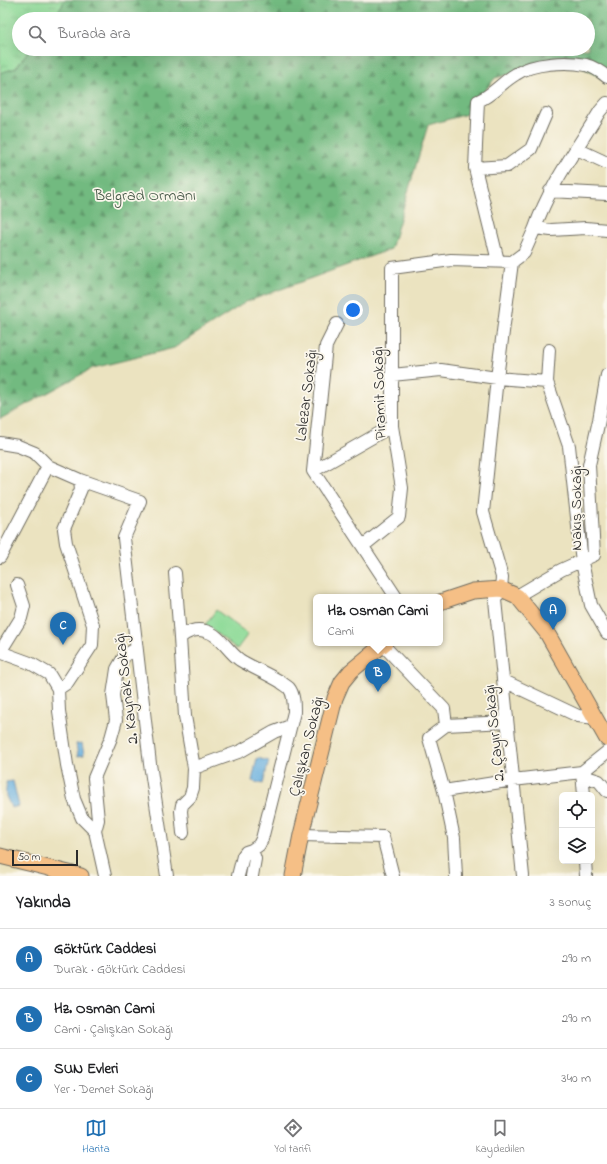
<!DOCTYPE html>
<html lang="tr">
<meta charset="utf-8">
<style>
:root{--surface:#fff;--page:#f6f6f6;--text:#202124;--muted:#757577;--line:#e0e0e0;--accent:#1f6fb2}
body{margin:0;font-family:"Indie Flower",sans-serif;background:var(--page);color:var(--text)}
.controls{position:absolute;right:12px;bottom:12px;display:grid;overflow:hidden;border-radius:6px;box-shadow:0 4px 16px #0002}
.controls button{width:36px;height:36px;display:grid;place-items:center;padding:0;border:0;border-bottom:1px solid var(--line);background:var(--surface);color:var(--text);font:20px sans-serif}
.scale{position:absolute;left:12px;bottom:10px;width:66px;box-sizing:border-box;padding-left:4px;border:2px solid #2b2b2b;border-top:0;font-size:11px;line-height:14px;white-space:nowrap;color:#2b2b2b;-webkit-text-stroke:3px #fbf7ec;paint-order:stroke}
.you{position:absolute;left:353px;top:310px;width:14px;height:14px;margin:-10px;border:3px solid #fff;border-radius:50%;background:#1a73e8;box-shadow:0 0 0 6px #1a73e833}
.badge{display:grid;place-items:center;width:26px;height:26px;border-radius:50%;background:var(--accent);color:#fff;font-size:13px;font-weight:700}
.pin{position:absolute;translate:-50% -33px;filter:drop-shadow(0 1px 2px #0008)}
.pin::after{content:'';position:absolute;top:21px;width:14px;height:12px;background:inherit;clip-path:polygon(0 0,100% 0,50% 100%)}
.popup{position:absolute;left:313px;top:594px;width:130px;height:52px;box-sizing:border-box;display:grid;place-content:center;border-radius:6px;background:var(--surface);filter:drop-shadow(0 1px 3px #0005);font-size:13px;white-space:nowrap;color:var(--muted)}
.popup b{font-size:15px;color:var(--text)}
.popup::after{content:'';position:absolute;left:50%;top:100%;margin-left:-8px;border:8px solid transparent;border-top-color:var(--surface)}
.list{margin:0;padding:0;list-style:none}
h2{display:flex;justify-content:space-between;align-items:center;height:52px;margin:0;padding:0 16px;font-size:17px}
h2 small{font-size:13px;font-weight:400;color:var(--muted)}
.list li{display:grid;grid-template-columns:26px 1fr auto;gap:12px;align-items:center;box-sizing:border-box;height:60px;padding:0 16px;border-top:1px solid var(--line)}
.list b{display:block;font-size:15px;white-space:nowrap}
.list p{margin:0;font-size:13px;white-space:nowrap;color:var(--muted)}
.list em{font-size:13px;font-style:normal;color:var(--muted)}
.icon{flex:none;width:22px;height:22px;fill:none;stroke:currentColor;stroke-width:2;stroke-linecap:round;stroke-linejoin:round}
.map{position:relative;flex:none;width:607px;height:876px;overflow:hidden}
.search{position:absolute;background:var(--surface);box-shadow:0 4px 16px #0002;left:12px;right:12px;top:12px;height:44px;display:flex;align-items:center;gap:10px;box-sizing:border-box;padding:0 14px;border-radius:22px;color:var(--muted);font-size:15px}
.sheet{height:232px;background:var(--surface)}
nav{display:flex;justify-content:space-around;align-items:center;box-sizing:border-box;height:56px;border-top:1px solid var(--line);background:var(--surface);font-size:11px;color:var(--muted)}
nav a{display:grid;justify-items:center;gap:2px}
nav .on{color:var(--accent)}
.map>svg:first-child{display:block}
.grass{fill:url(#grass-tufts);stroke:#5c8261}
.forest{fill:url(#forest-firs);stroke:#4e7256}
.green{fill:#8dda97;stroke:#5c8261}
.water{fill:#67afde;stroke:#496d84}
.lines{fill:none;stroke-linecap:round;stroke-linejoin:round}
.minor-casing{stroke:#6e6b5f;stroke-width:14}
.major-casing{stroke:#6e6b5f;stroke-width:17}
.minor{stroke:#fff;stroke-width:12}
.major{stroke:#f5bf86;stroke-width:15}
.labels{text-anchor:middle;stroke-width:3.5;stroke-linejoin:round;paint-order:stroke}
.park-label{font-size:16px;fill:#445746;stroke:#fbf7ec}
.street-label{font-size:16px;fill:#2b2b2b;stroke:#fbf7ec}
</style>
<div class="map">
<svg width="607" height="876" viewBox="0 0 607 876">
<defs>
<pattern id="grass-tufts" width="24" height="20" patternUnits="userSpaceOnUse"><rect width="24" height="20" fill="#8dda97"/><path d="M3 7l-1-3M5 7V3M7 7l1-3M15 17l-1-3M17 17v-4M19 17l1-3" fill="none" stroke="#7abb82"/></pattern>
<pattern id="forest-firs" width="22" height="20" patternUnits="userSpaceOnUse"><rect width="22" height="20" fill="#72ba80"/><path d="M5 1l3.5 6h-7zM16 11l3.5 6h-7z" fill="#5e9769"/></pattern>
</defs>
<rect width="100%" height="100%" fill="#fbf7ec"/>
<filter id="ink" filterUnits="userSpaceOnUse"><feTurbulence type="fractalNoise" baseFrequency=".025" numOctaves="2"/><feDisplacementMap in="SourceGraphic" scale="8" xChannelSelector="R" yChannelSelector="G"/><feConvolveMatrix kernelMatrix="1 2 1 2 8 2 1 2 1" color-interpolation-filters="sRGB"/></filter>
<filter id="wash" filterUnits="userSpaceOnUse"><feTurbulence type="fractalNoise" baseFrequency=".012" numOctaves="4" result="noise"/><feDisplacementMap in="SourceGraphic" scale="16" xChannelSelector="R" yChannelSelector="G"/><feGaussianBlur stdDeviation="0.9" result="paint"/><feColorMatrix in="noise" values="0 0 0 0 0 0 0 0 0 0 0 0 0 0 0 0 0 1.4 0 .05"/><feComposite in="paint" operator="in"/></filter>
<g filter="url(#wash)">
<rect width="100%" height="100%" fill="#ebe3c0"/>
<path class="grass" d="M0 0H64L62 6 52 19H19V49H30L16 68 0 73Z"/>
<path class="forest" d="M64 0H607V81L581 67 534 68 495 78 467 114 428 125 391 249 246 302 174 348 93 368 0 419V73L16 68 30 49H588V19H52L62 6Z"/>
<path class="green" d="M216 610 248 634 237 649 205 625Z"/>
<path class="water" d="M82 743 84 755 78 756 76 744Z
M257 758 269 761 263 784 252 781Z
M13 781 19 806 11 808C10 803 7 800 6 796 5 791 7 787 6 782Z"/>
</g>
<g filter="url(#ink)">
<g class="lines">
<defs>
<path id="minor" d="M577 149 607 163
M475 168 507 166 531 149 546 114
M550 191 607 194
M535 228C549 186 577 149 600 111L607 103
M498 261 475 168 478 101C493 95 502 82 516 74 533 63 566 61 586 65 594 67 601 72 607 77
M512 262 497 378 483 512 502 577 501 589 495 600 523 876
M512 262 524 253 535 228 551 230 586 228 607 230
M549 350 547 382 569 446 582 562 591 605 607 633
M392 375 441 370 497 378 547 382
M0 443 18 446 35 453 48 466 80 480 140 501 124 538 150 764 167 876
M313 471 396 597
M313 471 326 346 337 324
M313 471 392 426
M363 546 399 517 402 488 392 426V268L451 260 512 262
M0 557 48 466
M175 573 180 638
M517 596 561 570 594 555 589 465 599 420 607 375
M383 645 444 709 446 725
M0 652 30 663 49 674 58 689 59 711 67 765 74 799 82 818 95 831
M0 652 21 618 24 606 17 585
M504 681 578 716 596 718
M58 689 67 683 92 645 93 625 66 543 64 529 81 489 80 480
M194 768 241 751 274 732 290 726
M582 772 584 795
M583 776 599 781 607 791
M444 791 513 780 582 772 607 752
M183 833 181 811 182 805 190 797 193 788 194 768 185 716 180 638C186 632 196 628 205 631 220 634 228 652 240 660 253 668 268 674 281 682 283 684 287 686 289 688 294 694 294 704 294 712L262 839 259 845 252 850 246 852 243 856 238 876
M301 835 383 837 393 876
M252 850 255 859 252 876
M585 861 586 876
M105 876 95 831 98 820 94 778 111 738 116 720 113 695 117 669 125 655 136 649
M456 876 454 838 444 791 429 738 446 725 507 722"/>
<path id="major" d="M440 602 473 591 501 589 517 596 547 633 607 739
M0 856 81 876
M293 876 301 835 335 698 342 682 351 671 385 643"/>
</defs>
<use href="#minor" class="minor-casing"/>
<use href="#major" class="major-casing"/>
<use href="#minor" class="minor"/>
<use href="#major" class="major"/>
</g>
</g>
<g class="labels">
<g class="park-label">
<text x="145" y="200">Belgrad Ormanı</text>
</g>
<g class="street-label">
<text transform="translate(378 393) rotate(-92)" y="6">Piramit Sokağı</text>
<text transform="translate(305 395) rotate(-83)" y="6">Lalezar Sokağı</text>
<text transform="translate(575 508) rotate(-90)" y="6">Nakış Sokağı</text>
<text transform="translate(125 689) rotate(-97)" y="6">2. Kaynak Sokağı</text>
<text transform="translate(493 733) rotate(-96)" y="6">2. Çayır Sokağı</text>
<text transform="translate(305 746) rotate(-76)" y="6">Çalışkan Sokağı</text>
</g>
</g>
</svg>
<div class="controls">
<button><svg class="icon" aria-label="locate" viewBox="0 0 24 24"><circle cx="12" cy="12" r="6"/><path d="M12 2v4M12 18v4M2 12h4M18 12h4"/></svg></button>
<button><svg class="icon" aria-label="layers" viewBox="0 0 24 24"><path d="M12 4l9 5-9 5-9-5zM3 14l9 5 9-5"/></svg></button>
</div>
<div class="scale">50 m</div>
<div class="you"></div>
<div class="pin badge" style="left:553px;top:630px">A</div>
<div class="pin badge" style="left:378px;top:692px">B</div>
<div class="popup"><b>Hz. Osman Cami</b>Cami</div>
<div class="pin badge" style="left:63px;top:645px">C</div>
<div class="search"><svg class="icon" aria-label="search" viewBox="0 0 24 24"><circle cx="10" cy="10" r="6"/><path d="M15 15l6 6"/></svg>Burada ara</div>
</div>
<section class="sheet">
<h2>Yakında<small>3 sonuç</small></h2>
<ul class="list">
<li><span class="badge">A</span><div><b>Göktürk Caddesi</b><p>Durak · Göktürk Caddesi</p></div><em>290 m</em></li>
<li><span class="badge">B</span><div><b>Hz. Osman Cami</b><p>Cami · Çalışkan Sokağı</p></div><em>290 m</em></li>
<li><span class="badge">C</span><div><b>SUN Evleri</b><p>Yer · Demet Sokağı</p></div><em>340 m</em></li>
</ul>
</section>
<nav>
<a class="on"><svg class="icon" aria-label="map" viewBox="0 0 24 24"><path d="M3 6l6-2 6 2 6-2v14l-6 2-6-2-6 2zM9 4v14M15 6v14"/></svg>Harita</a>
<a><svg class="icon" aria-label="directions" viewBox="0 0 24 24"><path d="M12 3l9 9-9 9-9-9zM9 14v-3h6M13 9l2 2-2 2"/></svg>Yol tarifi</a>
<a><svg class="icon" aria-label="saved" viewBox="0 0 24 24"><path d="M7 4h10v16l-5-4-5 4z"/></svg>Kaydedilen</a>
</nav>
